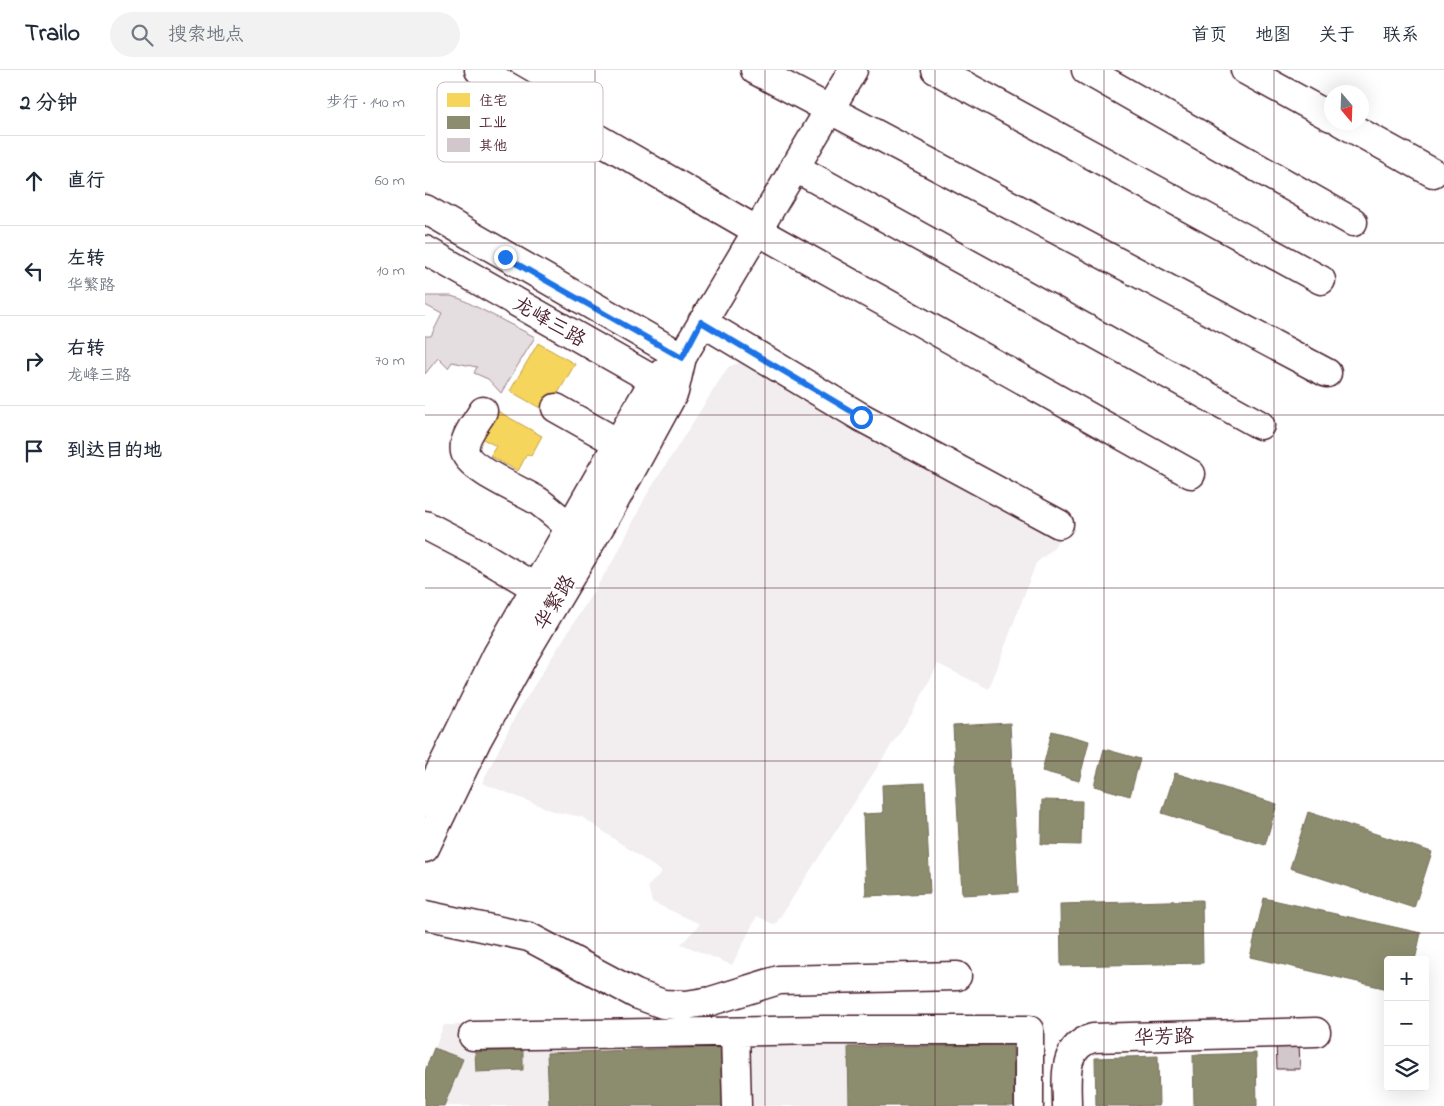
<!DOCTYPE html>
<html lang="zh">
<meta charset="utf-8">
<style>
:root{--surface:#fff;--page:#f2f2f3;--text:#1f2937;--muted:#747a83;--line:#e0e1e3}
body{margin:0;font-family:"Indie Flower","LXGW WenKai TC",sans-serif;background:var(--page);color:var(--text)}
.controls{position:absolute;right:15px;bottom:15px;display:grid;overflow:hidden;border-radius:5px;box-shadow:0 5px 20px #0002}
.controls button{width:45px;height:45px;display:grid;place-items:center;padding:0;border:0;border-bottom:1px solid var(--line);background:var(--surface);color:var(--text);font:25px sans-serif}
.compass{position:absolute;left:899px;top:15px;width:45px;height:45px;border-radius:50%;background:var(--surface);box-shadow:0 5px 20px #0002;rotate:161deg}
.stop{position:absolute;width:15px;height:15px;margin:-11px;border:4px solid #1a73e8;border-radius:50%;background:#fff}
.stop.end{background:#1a73e8;border-color:#fff;box-shadow:0 1px 5px #0008}
.list{margin:0;padding:0;list-style:none}
h2{display:flex;justify-content:space-between;align-items:center;height:65px;margin:0;padding:0 20px;font-size:21px}
h2 small{font-size:16px;font-weight:400;color:var(--muted)}
.list li{display:grid;grid-template-columns:32px 1fr auto;gap:15px;align-items:center;box-sizing:border-box;height:90px;padding:0 20px;border-top:1px solid var(--line)}
.list b{display:block;font-size:19px;white-space:nowrap}
.list p{margin:0;font-size:16px;white-space:nowrap;color:var(--muted)}
.list em{font-size:16px;font-style:normal;color:var(--muted)}
.icon{flex:none;width:28px;height:28px;fill:none;stroke:currentColor;stroke-width:2;stroke-linecap:round;stroke-linejoin:round}
.map{position:relative;flex:none;width:1019px;height:1036px;overflow:hidden}
header{display:flex;align-items:center;gap:30px;box-sizing:border-box;height:70px;padding:0 25px;background:var(--surface);border-bottom:1px solid var(--line)}
header strong{font-size:24px}
nav{display:flex;gap:28px;margin-inline-start:auto;font-size:18px}
.search{width:350px;height:45px;background:var(--page);display:flex;align-items:center;gap:12px;box-sizing:border-box;padding:0 18px;border-radius:28px;color:var(--muted);font-size:19px}
main{display:flex}
aside{flex:1;background:var(--surface)}
.map>svg:first-child{display:block}
.built{fill:#f2eeef}
.green{fill:#e5dee0;stroke:#987e86}
.homes{fill:#f6d55c;stroke:#c29e4d}
.industry{fill:#8c8c6e;stroke:#786b5a}
.building{fill:#d2c7cb;stroke:#4a1f2b}
.lines{fill:none;stroke-linecap:round;stroke-linejoin:round}
.minor-casing{stroke:#4a1f2b;stroke-width:31}
.major-casing{stroke:#4a1f2b;stroke-width:31}
.minor{stroke:#fff;stroke-width:28}
.major{stroke:#fff;stroke-width:28}
.route{stroke:#1a73e8;stroke-width:6}
.grid{fill:none;stroke:#4a1f2b;stroke-width:1;stroke-opacity:0.55}
.labels{text-anchor:middle;stroke-width:5;stroke-linejoin:round;paint-order:stroke}
.street-label{font-size:20px;fill:#4a1f2b;stroke:#fff}
.key{fill:#fff;stroke:#c9bcbf;stroke-width:1}
.key-label{font-size:14px;fill:#4a1f2b}
</style>
<header>
<strong>Trailo</strong>
<div class="search"><svg class="icon" aria-label="search" viewBox="0 0 24 24"><circle cx="10" cy="10" r="6"/><path d="M15 15l6 6"/></svg>搜索地点</div>
<nav><a>首页</a><a>地图</a><a>关于</a><a>联系</a></nav>
</header>
<main>
<aside>
<h2>2 分钟<small>步行 · 140 m</small></h2>
<ul class="list">
<li><svg class="icon" aria-label="ahead" viewBox="0 0 24 24"><path d="M12 20V5M6 11l6-6 6 6"/></svg><div><b>直行</b></div><em>60 m</em></li>
<li><svg class="icon" aria-label="left" viewBox="0 0 24 24"><path d="M17 20v-9H6M10 6l-5 5 5 5"/></svg><div><b>左转</b><p>华繁路</p></div><em>10 m</em></li>
<li><svg class="icon" aria-label="right" viewBox="0 0 24 24"><path d="M7 20v-9h11M14 6l5 5-5 5"/></svg><div><b>右转</b><p>龙峰三路</p></div><em>70 m</em></li>
<li><svg class="icon" aria-label="arrive" viewBox="0 0 24 24"><path d="M6 21V4h12l-3 4 3 4H6"/></svg><div><b>到达目的地</b></div></li>
</ul>
</aside>
<div class="map">
<svg width="1019" height="1036" viewBox="0 0 1019 1036">
<rect width="100%" height="100%" fill="#fff"/>
<filter id="ink" filterUnits="userSpaceOnUse"><feTurbulence type="fractalNoise" baseFrequency=".02" numOctaves="2"/><feDisplacementMap in="SourceGraphic" scale="10" xChannelSelector="R" yChannelSelector="G"/><feConvolveMatrix kernelMatrix="1 2 1 2 8 2 1 2 1" color-interpolation-filters="sRGB"/></filter>
<g filter="url(#ink)">
<path class="built" d="M322 290 635 467 628 479 611 493 564 619 513 594 488 642 350 855 332 846 307 895 256 874 275 854 227 832 223 816 237 802 217 788 157 747 131 742 57 713 93 641 191 486 221 426 303 297Z
M341 949 620 951V1036H0V1001L19 955Z"/>
<path class="green" d="M0 226H26L36 229 110 267 76 323 63 309 49 303 52 297 27 292 23 298 13 288 0 304V266H6L17 244 0 235Z"/>
<path class="homes" d="M113 273 150 294 122 342 85 321Z
M69 339 117 366 106 386 102 384 93 401 65 386 71 376 54 367Z"/>
<path class="industry" d="M585 653 593 822 537 825 528 656Z
M627 661 664 671 654 711 617 701Z
M679 679 715 689 705 726 669 716Z
M750 703 852 734 840 775 737 743Z
M500 713 505 823 441 826 438 744 458 743 457 715Z
M617 730 657 731 656 775 616 774Z
M883 742 1007 782 989 838 865 798Z
M839 828 996 863 990 890H963V919L825 887Z
M777 830 778 893 636 896 635 834Z
M588 975 589 1036H424L423 977Z
M296 977 298 1036H124L122 983Z
M9 978 38 989 19 1036H0V1001Z
M98 980V1000L51 1002 50 982Z
M831 983 832 1036H769L768 985Z
M733 986 734 1036H671L670 988Z"/>
<path class="building" d="M874 970 875 999H852L851 971Z"/>
<g class="lines">
<defs>
<path id="minor" d="M54 0 331 160 766 404
M330 0 902 303
M511 0 896 210
M661 0 928 152
M820 0 906 47
M916 52 1008 103
M369 97 835 355
M277 252 436 347 634 454
M257 287 428 0
M131 338 193 373
M58 341C52 352 37 368 40 382 44 399 97 421 113 431 124 439 135 449 146 458
M0 455 48 480 111 518
M0 845 104 867 211 924 238 934 261 935 286 931 354 910 532 906
M310 962 312 1036
M48 966 398 960H604V1036
M642 1036C642 1009 636 977 668 968L891 962"/>
<path id="major" d="M0 139 257 287
M0 180 246 320
M0 732 72 585 229 310 257 287
M0 778 52 670 101 581 183 443 249 322 257 287"/>
</defs>
<use href="#minor" class="minor-casing"/>
<use href="#major" class="major-casing"/>
<use href="#minor" class="minor"/>
<use href="#major" class="major"/>
</g>
</g>
<g class="lines" filter="url(#ink)">
<path class="route" d="M80 187 257 288 276 252 436 347"/>
</g>
<path class="grid" d="M170 0V1036M340 0V1036M510 0V1036M679 0V1036M849 0V1036M0 173H1019M0 345H1019M0 518H1019M0 691H1019M0 863H1019"/>
<g class="labels">
<g class="street-label">
<text transform="translate(125 251) rotate(30)" y="7">龙峰三路</text>
<text transform="translate(129 532) rotate(-59)" y="7">华繁路</text>
<text transform="translate(739 966) rotate(-2)" y="7">华芳路</text>
</g>
</g>
<rect x="12" y="12" width="166" height="80" rx="8" class="key"/>
<rect x="22" y="23" width="23" height="14" fill="#f6d55c"/>
<rect x="22" y="46" width="23" height="13" fill="#8c8c6e"/>
<rect x="22" y="68" width="23" height="14" fill="#d2c7cb"/>
<g class="key-label">
<text x="54" y="35">住宅</text>
<text x="54" y="57">工业</text>
<text x="54" y="80">其他</text>
</g>
</svg>
<div class="controls">
<button>+</button>
<button>−</button>
<button><svg class="icon" aria-label="layers" viewBox="0 0 24 24"><path d="M12 4l9 5-9 5-9-5zM3 14l9 5 9-5"/></svg></button>
</div>
<svg class="compass" viewBox="-18 -18 36 36"><path d="M0-13l5 13h-10z" fill="#e53935"/><path d="M0 13l5-13h-10z" fill="#747a83"/></svg>
<div class="stop" style="left:436px;top:347px"></div>
<div class="stop end" style="left:80px;top:187px"></div>
</div>
</main>
